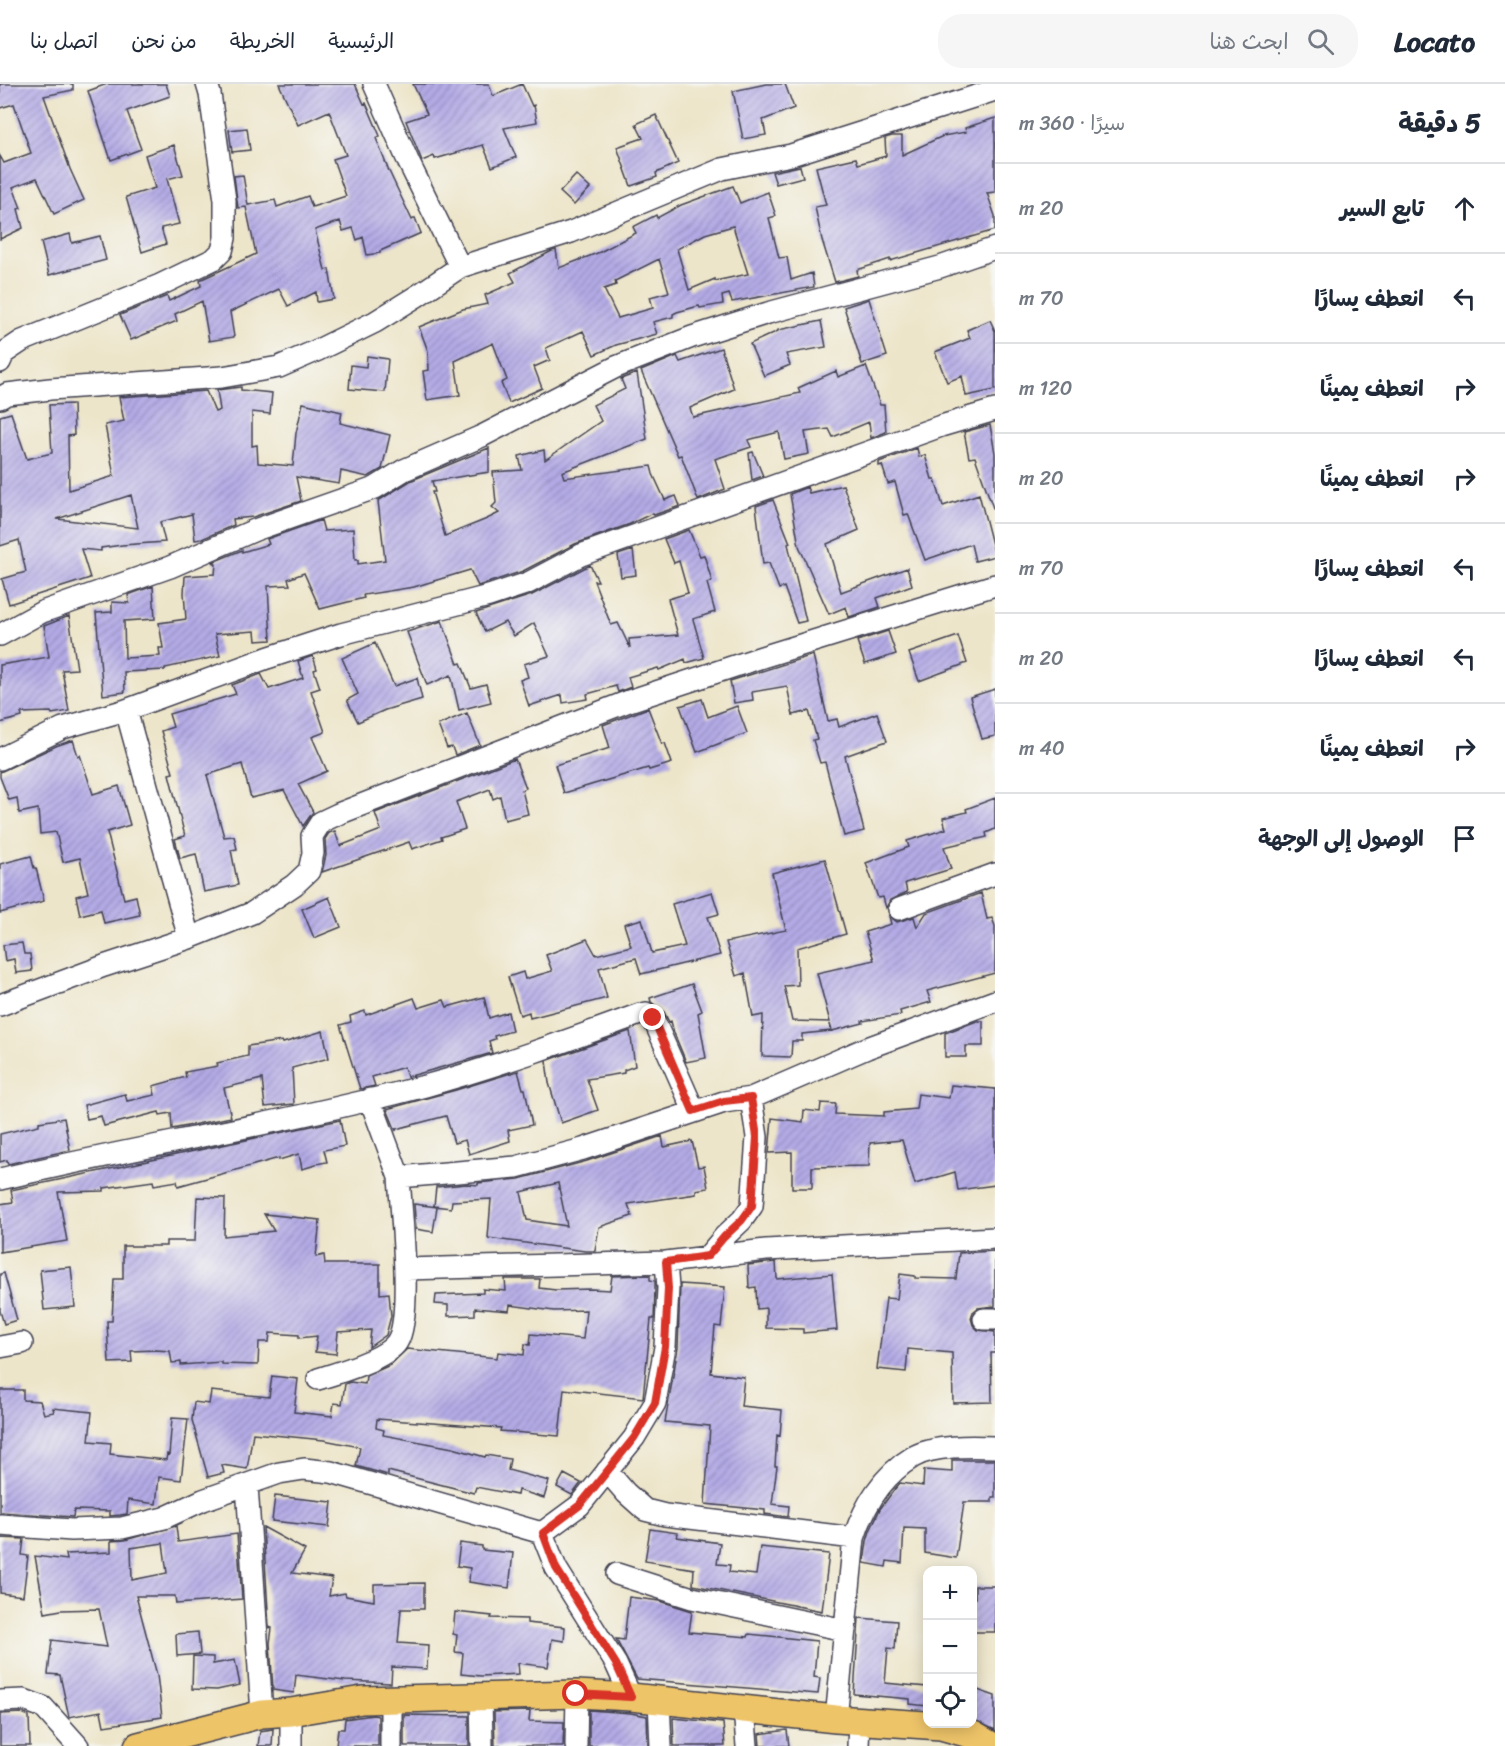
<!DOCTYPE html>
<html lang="ar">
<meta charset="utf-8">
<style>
:root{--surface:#fff;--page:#f6f6f7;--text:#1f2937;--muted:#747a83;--line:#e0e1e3}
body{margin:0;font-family:Sriracha,"Playpen Sans Arabic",sans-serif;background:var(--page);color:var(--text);direction:rtl}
.controls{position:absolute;right:18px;bottom:18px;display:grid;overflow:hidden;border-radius:12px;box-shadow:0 3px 15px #0003}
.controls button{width:54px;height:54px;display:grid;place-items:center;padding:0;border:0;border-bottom:2px solid var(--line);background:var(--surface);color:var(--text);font:30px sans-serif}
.stop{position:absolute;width:18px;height:18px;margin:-14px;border:4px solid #d93025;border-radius:50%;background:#fff}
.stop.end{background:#d93025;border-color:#fff;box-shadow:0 2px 6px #0008}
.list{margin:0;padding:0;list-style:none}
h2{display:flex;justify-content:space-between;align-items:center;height:78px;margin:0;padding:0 24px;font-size:26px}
h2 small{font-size:20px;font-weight:400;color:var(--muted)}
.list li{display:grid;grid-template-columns:39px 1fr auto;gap:18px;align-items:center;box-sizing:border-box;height:90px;padding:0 24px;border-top:2px solid var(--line)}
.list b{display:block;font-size:22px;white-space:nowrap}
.list em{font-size:20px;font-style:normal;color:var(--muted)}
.icon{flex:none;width:33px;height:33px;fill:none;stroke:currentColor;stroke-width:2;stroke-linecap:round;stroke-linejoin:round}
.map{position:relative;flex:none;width:995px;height:1662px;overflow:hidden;direction:ltr}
header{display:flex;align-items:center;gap:36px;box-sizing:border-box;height:84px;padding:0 30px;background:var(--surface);border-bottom:2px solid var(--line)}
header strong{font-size:28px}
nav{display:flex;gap:33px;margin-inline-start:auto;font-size:21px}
.search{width:420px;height:54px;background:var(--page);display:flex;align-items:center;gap:15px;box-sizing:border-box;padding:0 21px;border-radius:24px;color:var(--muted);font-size:22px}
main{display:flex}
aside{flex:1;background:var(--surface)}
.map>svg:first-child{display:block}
.building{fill:url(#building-hatch);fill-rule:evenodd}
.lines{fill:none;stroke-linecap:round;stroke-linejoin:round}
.minor-casing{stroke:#403f50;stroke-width:24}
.major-casing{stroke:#403f50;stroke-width:30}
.minor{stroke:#fff;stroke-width:21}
.major{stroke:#eec469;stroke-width:27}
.route{stroke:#d93025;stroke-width:8}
</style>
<header>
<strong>Locato</strong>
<div class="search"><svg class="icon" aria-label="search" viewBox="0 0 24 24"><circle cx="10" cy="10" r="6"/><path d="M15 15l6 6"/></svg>ابحث هنا</div>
<nav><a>الرئيسية</a><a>الخريطة</a><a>من نحن</a><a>اتصل بنا</a></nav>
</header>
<main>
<aside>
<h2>5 دقيقة<small>سيرًا · 360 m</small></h2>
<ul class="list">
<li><svg class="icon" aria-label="ahead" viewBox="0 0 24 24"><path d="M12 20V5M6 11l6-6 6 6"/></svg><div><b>تابع السير</b></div><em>20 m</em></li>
<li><svg class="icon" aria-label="left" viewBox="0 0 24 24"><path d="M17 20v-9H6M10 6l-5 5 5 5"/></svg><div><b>انعطف يسارًا</b></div><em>70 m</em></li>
<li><svg class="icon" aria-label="right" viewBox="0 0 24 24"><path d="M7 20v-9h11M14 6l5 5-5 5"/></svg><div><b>انعطف يمينًا</b></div><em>120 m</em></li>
<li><svg class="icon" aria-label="right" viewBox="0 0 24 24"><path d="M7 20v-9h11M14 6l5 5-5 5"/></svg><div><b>انعطف يمينًا</b></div><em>20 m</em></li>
<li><svg class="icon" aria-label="left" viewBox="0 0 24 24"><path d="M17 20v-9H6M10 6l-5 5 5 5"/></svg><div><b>انعطف يسارًا</b></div><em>70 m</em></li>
<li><svg class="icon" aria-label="left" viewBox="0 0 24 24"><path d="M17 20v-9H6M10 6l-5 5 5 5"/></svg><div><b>انعطف يسارًا</b></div><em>20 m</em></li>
<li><svg class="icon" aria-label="right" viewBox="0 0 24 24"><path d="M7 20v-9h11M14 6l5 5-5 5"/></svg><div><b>انعطف يمينًا</b></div><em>40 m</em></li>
<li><svg class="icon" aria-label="arrive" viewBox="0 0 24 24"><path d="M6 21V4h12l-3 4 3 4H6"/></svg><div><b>الوصول إلى الوجهة</b></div></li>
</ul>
</aside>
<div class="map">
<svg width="995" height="1662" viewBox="0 0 995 1662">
<defs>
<pattern id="building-hatch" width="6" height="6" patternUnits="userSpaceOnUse" patternTransform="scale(1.5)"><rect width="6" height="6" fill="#b4abe6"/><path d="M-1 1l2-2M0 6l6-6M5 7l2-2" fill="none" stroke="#928bbc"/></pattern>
</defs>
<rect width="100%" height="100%" fill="#f6f6f2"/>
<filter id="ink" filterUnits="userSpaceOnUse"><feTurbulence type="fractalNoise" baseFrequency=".0167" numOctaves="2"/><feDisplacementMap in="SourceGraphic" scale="12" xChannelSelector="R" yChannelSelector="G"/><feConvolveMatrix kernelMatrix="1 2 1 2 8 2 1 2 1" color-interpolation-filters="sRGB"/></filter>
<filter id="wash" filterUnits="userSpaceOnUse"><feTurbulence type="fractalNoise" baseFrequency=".008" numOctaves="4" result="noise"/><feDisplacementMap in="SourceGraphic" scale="24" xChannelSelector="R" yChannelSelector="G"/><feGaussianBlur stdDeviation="1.35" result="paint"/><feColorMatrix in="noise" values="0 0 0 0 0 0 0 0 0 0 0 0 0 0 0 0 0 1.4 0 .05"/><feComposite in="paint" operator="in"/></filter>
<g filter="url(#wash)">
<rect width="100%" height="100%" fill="#ede5c9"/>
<g id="blocks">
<path class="building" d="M0 0H73V6L44 12 70 85 84 116 54 130 37 94 13 103 21 124 18 125 23 144 0 155V72L4 79 31 69 14 20 0 24Z
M107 0H166L170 12 127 27 141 65 111 76 88 7Z
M279 0H355L364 20 366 19 380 52 376 54 388 85 412 136 415 134 421 149 380 167V169L367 171 363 153 357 156 353 144 343 147 340 137 315 146 325 186 329 185 334 215 317 218 316 208 288 222 279 205 230 228 234 253 209 257 202 217 175 230 177 237 131 256 120 231 167 212 169 217 201 202 200 196 256 170 246 123 238 124 234 92 243 91 248 121 275 116 277 123 308 112 312 123 346 112 333 75 346 71 329 27 298 41Z
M413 0H489L493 12 522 0 532 22 534 21 537 38 504 44 516 73 492 83 483 61 435 75 434 72 422 77 406 37 427 30Z
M766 0H785L794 24 763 36 766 51 743 55 733 7Z
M656 31 678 79 656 89 657 93 631 102 617 63 643 54 636 40Z
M995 34V108L987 109 995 132V146L890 177V175L857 186 858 192 835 198 822 156 815 123 826 121 816 83 856 74 858 80 886 72 885 54 892 52H902V71L943 52 966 48 965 44Z
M247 44 250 66 232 68 229 46Z
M174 61 183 91 167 95 179 140 161 144 166 160 142 168 126 113 155 104 145 71Z
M800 82 803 93 776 100 772 88Z
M576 91 590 104 574 121 560 108Z
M733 102 740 119 768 108 776 132 769 134 779 174 787 173 791 196 812 189 814 203 732 218 729 210 722 212 723 220 700 224 699 222 677 228 673 230V233L653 238 657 250 616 261 594 271 583 247 546 264 550 276 534 283 542 304 509 319 501 299 507 296 493 259 455 277 460 311 427 316 423 287 429 286 428 267 419 243 463 225 488 220 485 211 515 198 510 189 552 167 556 166 559 184 600 168 636 149 633 143 656 131 657 134 681 121ZM733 142 748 190 715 197V195L689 206 677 165 705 150ZM659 175 669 208 650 213 653 224 618 234 604 205 616 201 615 197Z
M70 150 72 159 100 152 106 176 49 191 41 158Z
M869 215 887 272 862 280 844 223Z
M990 236 995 247V306L966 312 962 292 947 298 935 268 970 254 967 246Z
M821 237 826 263 786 270 790 281 764 292 750 260 778 247V246Z
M721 264 734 305 690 324 693 333 800 309 798 304 836 287 838 293 866 282 880 321H884L886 348 871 354 869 338 833 353 829 345 805 348 809 370 784 375 779 348 748 356 751 363 715 375 725 405 698 416 681 371 678 372 641 287 677 272 680 278Z
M367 272 388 275 385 308 349 305 351 281 366 283Z
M637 289 647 355 562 388 564 394 651 382 653 390 665 416 676 412 680 422 654 431 653 429 630 440 575 460 523 487 478 502 470 486 414 503 363 511 364 514 320 525 304 489 288 495 290 501 268 502 271 556 256 557 255 547 215 550 220 572 165 584V586L124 588 125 608 103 611 96 529 112 528V518L129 519 128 511 153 502 155 535 124 537 125 574 160 572 159 564H163L159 539 186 535 184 509 185 492 215 490 216 480 213 478 242 466V468L269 460 267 455 321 436 324 447 353 445 355 476H358V480L385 476 378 417 410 397 489 364V388L432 397 435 408H432L445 452 487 435 499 429 492 423 496 419 493 388 522 386 519 372 544 366 545 376 601 337 593 321 625 305 621 295Z
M241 303V306L272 309 270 330 252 328V362L257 361 258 379 293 382 296 349 303 319 342 328 340 339 390 351 382 385 368 393 341 387 339 400 296 393 301 417 253 433 233 435 234 441 202 455 195 456 192 430 160 438 165 458 122 461 101 464V467L81 465 90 494 9 520 2 495 26 488 19 456 0 462V332L11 329 27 375 52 369 49 321 73 320 74 351 68 352 69 406 114 392 105 341 124 337 119 313 206 307 215 328 220 326 217 306ZM131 411 138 444 57 435Z
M990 341 995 369V424H993L975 373 969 374 964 348Z
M917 364 919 373 925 371 932 395H935L943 422 979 410 995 472 975 477 971 460 925 476 908 430 904 431 895 398 888 400 882 381 879 382V378Z
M753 368 763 392 752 396 749 369Z
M843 401 859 446 827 460 841 508 907 484 912 501 877 514 880 523 849 533 846 523 829 530 799 462 790 410 807 403 809 409Z
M773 416 790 459 788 460 806 537 797 539 784 503 779 505 769 479 763 480 756 422Z
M689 446 700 472 704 471 712 497 707 499 715 528 693 535 704 574 686 579 685 575 659 586 658 584 628 593 631 603 618 608 616 602 587 610 588 615 563 619 562 611 529 622 520 596 528 593 524 580 549 572 534 539 514 552 505 538 485 548 476 529 532 511 590 481 598 497H594L611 541 618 539 630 564 629 555 678 551 668 515 688 509 679 477 674 479 664 455Z
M633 466 636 491 621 493 618 471Z
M69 532 77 585 62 586 69 627 52 630 51 628 21 629 22 633 0 639V581L49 573 44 542Z
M442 537 458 580 461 579 471 604 486 600 491 618 459 626 451 591 427 601 407 548Z
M888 547 896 570 865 580 857 557Z
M958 552 967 579 919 597 909 569Z
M375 559 394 602 417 594 422 615 385 626 358 638 347 616 358 610 342 574Z
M813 571 828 637 837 635 839 643 877 629 887 657 845 672 864 747 844 752 825 678 820 679 813 656 817 655 809 627 793 631 787 602 752 608 753 616 734 619 730 597Z
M313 572 317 585 314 586 320 604 311 607 325 648 312 653 327 687 298 700 313 728 303 742 284 706 251 714 242 680 207 691 224 753 234 752 237 765 231 766 238 801 204 808 196 770 180 774 175 755 185 752 169 690 173 689 161 647 173 643 169 630 236 610 232 601 261 590 269 605 303 594 298 577Z
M995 605V652L982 655 970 613Z
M702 615 708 633 737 622 747 649 697 668 680 622Z
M648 624 662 660 665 659 672 679 649 686 648 684 564 709 555 681 610 664 603 641Z
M467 629 480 661 455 671 452 663 447 664 438 641Z
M73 656 78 672 80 671 93 710 119 702 130 741 107 748 124 815 136 812 140 831 104 839 101 826 80 831 76 812 88 809 80 774 63 778 56 748 40 750 38 725 19 729 17 714 9 716 0 693V688L56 662Z
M515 675 526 704 522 706 528 730 505 736 500 712 493 715 490 705 456 718 465 745 441 753 442 755 412 765 409 758 322 788 326 771 325 755 329 749 335 747 340 762 381 746 375 729Z
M995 714V745L986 749 987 753 944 763 951 785 905 799 907 808 890 816 886 824 883 813 878 814 866 779 909 763 907 757 946 745 943 734 967 728 966 725Z
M31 772 34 784H36L44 817 0 829V780Z
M825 775 846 850 797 864 798 901 784 902 792 937 830 938 817 889 874 876 865 848 891 840 889 832 897 838 914 833 917 843 926 829 981 809 987 835 992 834 995 842V889L927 907 931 918 900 927 901 931 862 937 863 939 832 947 830 940 831 947 802 950V957H792L791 973 762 972 763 931 753 933 745 889 736 892 726 858 786 846 772 789Z
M712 808 719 830 708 833 720 871 641 890 636 874 599 884 607 914 530 934 529 928 520 931 508 893 523 888 525 895 552 887 546 871 587 855 596 871 631 862 624 840 642 835 652 869 685 862 672 820Z
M329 813 341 843 314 854 302 825Z
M22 859 24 870H30L32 887 16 889 14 875 5 877 3 861Z
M692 900 702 927 698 929 706 974 686 978 674 949 671 937 669 938 664 928 651 918 650 914Z
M484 913 489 934 508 928 512 947 494 952 495 955 489 957 492 969 407 993 404 983 372 993 375 1002 360 1005 340 941 351 938 350 932 365 927 366 931 414 914 418 924 444 916 447 923Z
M977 937H983V962H966V973H945V949Z
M323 947 329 974 292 984 294 1020 265 1023 262 995 224 1004 231 1033 172 1045 171 1029 160 1031 159 1028 104 1042 101 1032 87 1035 84 1021 125 1010 127 1017 155 1011 153 1002 186 993 185 988 218 982 217 979 248 972V962L282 957 283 959Z
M630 947 635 982 624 986V989L587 995 598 1026 561 1039 549 999 546 977Z
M518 987 523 1005H525L532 1041 508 1046 510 1057 469 1070 465 1056 454 1059 446 1032 396 1045V1047L387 1025 456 1006Z
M951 1001 995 1005V1101L958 1106 955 1088 915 1100 902 1056 870 1059 869 1082 812 1083V1104H792V1068L769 1069 772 1034 803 1038 804 1026 820 1028 821 1019 836 1020 835 1030 884 1032V1028L916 1025 918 1010 949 1014Z
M64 1034 70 1066 8 1080 7 1076 0 1078V1050L39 1041V1038Z
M340 1036 345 1062 324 1066 327 1078 316 1080V1081L302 1085 299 1070 279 1076V1074L178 1102 177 1097 154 1101 153 1097 104 1104V1107L58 1108 67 1157 0 1168V1120L13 1118 11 1106Z
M662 1052 664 1063 692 1057 698 1083 704 1082 708 1104 696 1106V1110L628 1120 632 1132 599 1143 595 1167H585L488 1154 491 1115 452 1117 451 1124 434 1122 436 1103 467 1100 478 1101V1099L519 1095 587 1077ZM558 1099 567 1142 527 1136 521 1108Z
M197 1113 225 1114 224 1152 274 1147 264 1130 320 1136 316 1173 324 1171 325 1180H380V1210L389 1209 391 1232 386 1251 369 1263 371 1246 338 1248 336 1270 315 1268 317 1252 299 1254V1251L270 1249 269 1258H259L258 1281 221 1280V1278L181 1281V1278L172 1279 170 1267 156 1266 131 1267 132 1278 109 1279 107 1237H112L114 1195H123V1162H166V1157H195Z
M414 1120 437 1123 433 1148 416 1145Z
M995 1167V1222L978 1224 973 1228 971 1234 973 1241 978 1246 995 1248V1269H991L992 1318 953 1319 952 1269 908 1265 906 1288 877 1285 886 1214 897 1215 900 1190 915 1192V1194L956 1195 959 1169Z
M776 1178 777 1195 832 1190 837 1246 803 1249V1245L766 1244V1224L757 1225 756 1203 749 1204 748 1181Z
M71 1183 75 1223 44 1226 40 1186Z
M4 1189 17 1236 4 1240 0 1227V1190Z
M650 1191V1196L655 1197V1204L654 1235H651L643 1314 564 1305 559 1352 500 1347 501 1344 377 1335 376 1344 384 1346 383 1351 453 1364 485 1373 486 1371 510 1375 508 1386 549 1397 544 1414 518 1406 517 1411 476 1403 474 1409 388 1387V1391L356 1382 360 1363 324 1356 253 1349 247 1385 222 1381 224 1389 208 1393 192 1336 194 1318 209 1320 211 1307 269 1313 272 1292 298 1295 294 1328 332 1332 334 1319 342 1320 345 1300 350 1298 365 1300 366 1292 390 1281 407 1265 497 1274 498 1268 524 1271 525 1260 530 1261 531 1250 583 1255 586 1226 554 1227 510 1221 509 1227 475 1224V1231L448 1232V1221L435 1220 436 1211 483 1209V1205L506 1207 505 1195H540L539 1204 556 1206 591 1205 610 1206 612 1192Z
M680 1200 725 1203 721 1243 715 1242 711 1289 744 1293 741 1322 782 1326 780 1352 777 1351 775 1382H777L772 1420 789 1422 788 1433 765 1430V1426L705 1420 710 1342 665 1338 678 1264Z
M0 1306H23V1316L40 1317 44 1330 54 1328 53 1324 92 1328 89 1357 111 1359 110 1370 166 1376 167 1370 169 1371 172 1334 188 1335 181 1396 159 1393 156 1420 128 1416 127 1430 120 1431 110 1432V1427L74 1426 73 1433 0 1428Z
M952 1376H995V1413H992V1418H964L956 1474 925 1469V1445L904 1444 902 1479 887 1477 886 1483 864 1479 867 1457 870 1447 880 1425 894 1406 900 1399 923 1402 924 1386 952 1388Z
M564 1390 581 1399 572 1411 557 1403Z
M275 1412 332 1418 329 1443 272 1437Z
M176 1442 178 1458 237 1450 242 1515 176 1520 175 1512H136L157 1591 162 1633 104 1642 101 1627 69 1633 60 1591 48 1590 52 1556 107 1563 99 1525 61 1526 45 1529 35 1472 67 1476 66 1470 111 1468V1457L125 1456ZM163 1459 167 1489 132 1496 131 1464Z
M263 1443 305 1466 292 1489 332 1494 329 1512 345 1509 346 1512 374 1517V1500L424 1499V1525H401L398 1559 428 1561 427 1585 392 1583 391 1599 345 1597 296 1591 294 1609 273 1606 270 1559 272 1544 269 1543Z
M650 1445 678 1449 677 1453 720 1459 717 1480 730 1481 729 1488 756 1491 760 1463 829 1470 822 1527 693 1501 694 1485 645 1477Z
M0 1454 24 1455 22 1471 28 1472 23 1512 0 1509Z
M460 1459 482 1462V1466L513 1469 509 1504 469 1498 470 1484 457 1482Z
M975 1502H995V1548H972V1514H975Z
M629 1513 660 1517 692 1527 689 1548 748 1553 749 1550 817 1557 814 1593 820 1594 818 1610 637 1595 616 1555 624 1556Z
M455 1528 492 1532 491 1534 527 1535V1539L565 1543 564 1557 552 1555 548 1583 518 1579 519 1590 481 1592 461 1590 463 1569 455 1568 457 1551 453 1550Z
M859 1534 897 1537 895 1565 888 1564 885 1599 927 1603V1622L910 1620V1615L854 1610Z
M198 1548 200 1570 177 1572 176 1550Z
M193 1572 213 1573V1580L235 1576 240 1601 217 1606 192 1605Z
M972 1604 995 1612V1646L972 1635Z
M589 1626 630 1629 647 1632 648 1662H589Z
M530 1627 529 1637 564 1638 563 1662H495L494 1628Z
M22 1629 29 1632 30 1662H0V1630Z
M373 1631 378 1632V1662H336L338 1645H344L345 1635Z
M404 1631 469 1632V1662H404Z
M673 1634 723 1639 725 1662H674Z
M273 1645 272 1662H258L260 1647Z
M787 1646 789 1662H760L759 1650Z"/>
</g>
</g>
<g filter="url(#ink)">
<use href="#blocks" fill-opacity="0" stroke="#403f50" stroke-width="1.5"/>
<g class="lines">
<defs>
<path id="minor" d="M374 0 409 79 460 183
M0 278 4 269 22 257 160 201 214 175 222 167 225 154V116L210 10 207 0
M0 314 7 310 50 305 222 293 279 283 318 266 375 238 417 212 460 183 571 148 722 85 791 71 995 6
M0 551 42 528 170 483 255 446 375 404 404 386 482 352 616 283 692 253 768 229 940 183 995 164
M126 626 189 854
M0 675 63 644 126 626 267 574 341 550 489 512 528 499 581 471 941 342 995 326
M899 825 995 790
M0 921 104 882 189 854 252 829 294 801 309 787 313 769 312 752 321 738 338 730 629 617 762 573 995 501
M370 1015 399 1093 516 1083 583 1065 724 1018 751 1014 867 964 995 917
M0 1095C141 1062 285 1039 425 1002 498 982 569 956 640 930L646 929 653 934 694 1027
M708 1172 724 1153 742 1136 752 1122 757 1053 751 1014
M666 1178 766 1166 995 1154
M405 1185 666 1178 668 1204 665 1263 655 1319 634 1354 580 1421 542 1449
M984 1235H995
M0 1263 22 1259
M318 1295C338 1289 386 1275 397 1258 413 1234 401 1127 399 1093
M607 1387 626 1409 645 1426 665 1431 854 1454
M247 1401 262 1630
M0 1441 72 1446 122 1444 164 1434 203 1416 279 1389 304 1385 331 1388 542 1449 556 1484 616 1580 631 1613
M617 1490 692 1514 845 1546
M481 1612 482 1662
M391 1615V1662
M659 1616 661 1662
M0 1617 24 1616 43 1623 78 1662
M744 1624 747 1662
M836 1635 854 1454C864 1422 883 1391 913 1373 934 1361 971 1362 995 1363
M291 1662V1628
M576 1662 577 1610
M858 1662 859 1636"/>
<path id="major" d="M138 1662 262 1630 291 1628 362 1616 577 1610 631 1613 836 1635 941 1642 973 1651 992 1662"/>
</defs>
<use href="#minor" class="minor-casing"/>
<use href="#major" class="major-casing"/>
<use href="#minor" class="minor"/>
<use href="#major" class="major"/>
</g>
</g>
<g class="lines" filter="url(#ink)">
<path class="route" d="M576 1610 631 1613 616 1580 556 1484 543 1449 580 1421 634 1354 655 1319 665 1263 668 1204 666 1178 708 1172 724 1153 742 1136 752 1122 757 1053 751 1014 724 1017 693 1027 653 934"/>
</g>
</svg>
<div class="controls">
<button>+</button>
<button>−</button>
<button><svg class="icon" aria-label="locate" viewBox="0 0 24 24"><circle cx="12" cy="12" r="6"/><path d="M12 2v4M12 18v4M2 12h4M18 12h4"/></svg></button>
</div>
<div class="stop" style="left:576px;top:1610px"></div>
<div class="stop end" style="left:653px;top:934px"></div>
</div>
</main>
